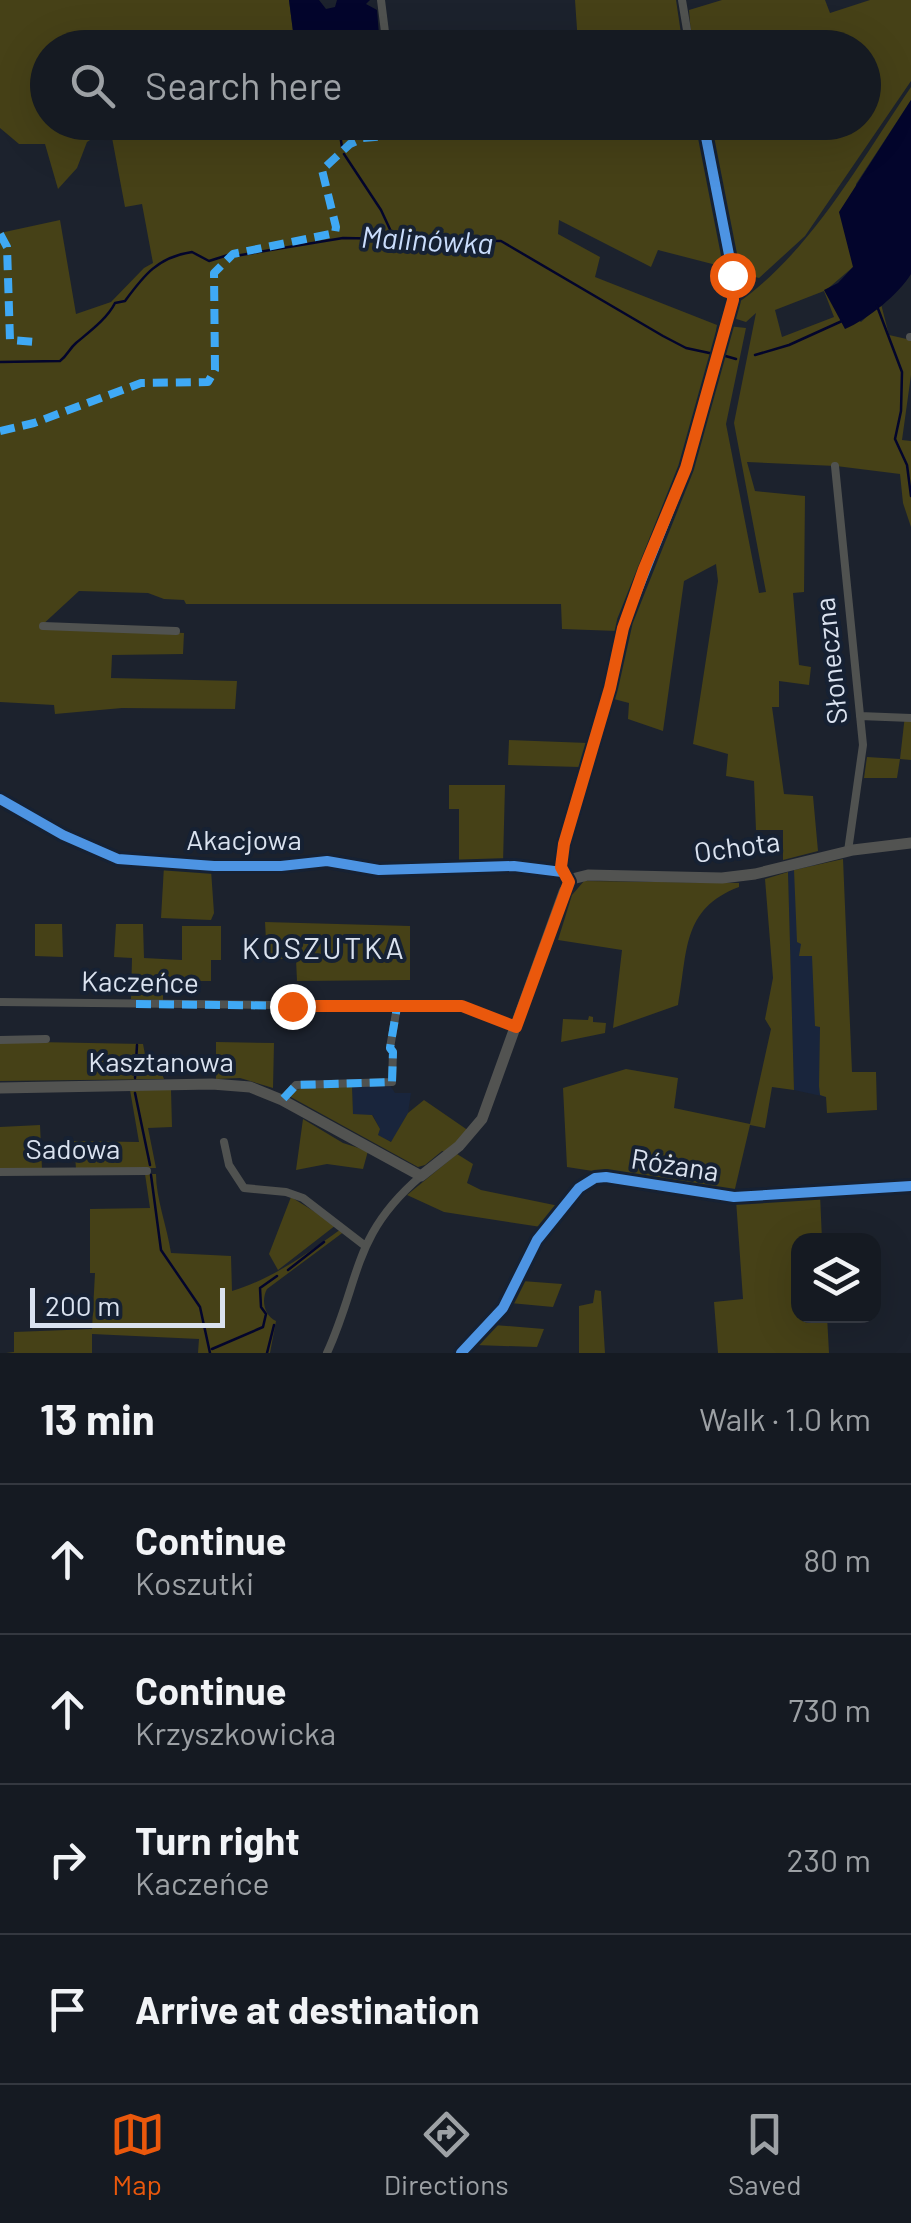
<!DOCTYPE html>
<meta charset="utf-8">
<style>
:root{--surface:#151a22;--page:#1e232a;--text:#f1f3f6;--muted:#9da1a5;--line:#343840;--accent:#ea580c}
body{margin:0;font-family:Barlow,sans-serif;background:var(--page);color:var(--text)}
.controls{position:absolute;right:30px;bottom:30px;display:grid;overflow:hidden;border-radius:20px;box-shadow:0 10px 40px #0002}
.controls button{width:90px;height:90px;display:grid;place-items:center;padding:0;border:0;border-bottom:2px solid var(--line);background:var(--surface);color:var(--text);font:50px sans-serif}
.scale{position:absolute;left:30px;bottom:25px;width:195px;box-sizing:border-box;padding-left:10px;border:5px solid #dae2ef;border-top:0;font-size:28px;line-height:35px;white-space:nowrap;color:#dae2ef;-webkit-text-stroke:8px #162133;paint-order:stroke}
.stop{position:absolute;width:30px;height:30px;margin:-22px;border:8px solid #ea580c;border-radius:50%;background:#fff}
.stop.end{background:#ea580c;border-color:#fff;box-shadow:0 2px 10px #0008}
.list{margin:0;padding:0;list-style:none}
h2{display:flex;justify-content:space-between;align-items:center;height:130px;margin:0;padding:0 40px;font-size:42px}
h2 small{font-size:32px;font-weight:400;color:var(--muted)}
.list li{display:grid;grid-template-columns:65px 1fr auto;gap:30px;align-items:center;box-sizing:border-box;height:150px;padding:0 40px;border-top:2px solid var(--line)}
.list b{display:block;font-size:38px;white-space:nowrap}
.list p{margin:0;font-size:32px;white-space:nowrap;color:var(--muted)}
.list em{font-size:32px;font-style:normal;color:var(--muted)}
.icon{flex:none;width:55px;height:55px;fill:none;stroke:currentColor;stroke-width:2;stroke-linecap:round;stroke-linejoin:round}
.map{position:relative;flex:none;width:911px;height:1353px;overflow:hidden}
.search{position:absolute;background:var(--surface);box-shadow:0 10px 40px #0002;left:30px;right:30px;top:30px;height:110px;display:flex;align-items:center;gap:25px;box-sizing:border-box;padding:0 35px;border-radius:55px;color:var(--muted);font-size:38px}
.sheet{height:730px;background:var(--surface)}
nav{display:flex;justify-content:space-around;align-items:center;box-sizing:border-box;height:140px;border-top:2px solid var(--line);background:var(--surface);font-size:28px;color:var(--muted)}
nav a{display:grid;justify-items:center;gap:5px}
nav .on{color:var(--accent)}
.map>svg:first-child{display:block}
.built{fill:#19253c}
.green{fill:#464117;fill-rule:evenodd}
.water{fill:#03052c}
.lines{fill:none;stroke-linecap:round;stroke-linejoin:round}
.stream{stroke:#03052c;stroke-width:2.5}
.street{stroke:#505250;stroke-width:8}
.secondary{stroke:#525351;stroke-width:11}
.quiet{stroke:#3fa9f5;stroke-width:8;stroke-dasharray:15 8;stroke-linecap:butt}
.cycleway-casing{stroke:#162133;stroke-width:16}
.cycleway{stroke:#4d94e3;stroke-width:10}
.route{stroke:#ea580c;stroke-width:12}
.labels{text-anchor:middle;stroke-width:8;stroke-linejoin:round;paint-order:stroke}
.street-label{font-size:28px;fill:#dae2ef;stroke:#162133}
.water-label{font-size:30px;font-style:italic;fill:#caddfc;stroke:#162133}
.neighbourhood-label{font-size:30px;letter-spacing:2.5px;fill:#dae2ef;stroke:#162133}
</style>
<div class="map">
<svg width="911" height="1353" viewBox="0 0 911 1353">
<rect width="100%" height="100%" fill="#1c222d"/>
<path class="built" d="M816 864 826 1097 794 1090 788 872Z
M390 1085 395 1093H411L408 1113 392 1142 377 1135 380 1129 373 1115H353L352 1086Z"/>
<path class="green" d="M0 0H289L295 47 48 48V122H296L300 128 336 123 397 122 400 128 407 122 697 123 724 267 658 250 651 267 559 220 558 234 600 257 595 277 717 325 712 358 687 458 618 631 562 629 561 604H186L184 600 164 599 148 593 79 591 40 627 184 633 183 654 112 655 111 678 237 681 235 709 122 708 55 714 54 705 0 702V233L60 220 76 314 111 302 144 268 153 263 142 204 125 207 110 127 87 142 77 168 58 189 45 144H19L0 128Z
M575 0H676L683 47H567L578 44Z
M722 0H825L830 13 870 0H911V81L805 236 759 278 736 272 708 135 753 123 864 122V48L781 47 777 33 720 47H692L689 10Z
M911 87V100L856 184 853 267 825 291 832 303 861 322 881 304 889 335 911 340V375L902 440 911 441V527L903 503 900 474 836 466 747 462 755 491 805 496 804 592 793 593 799 665 811 667 809 685 779 681V707H772L784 794 813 796 818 851 783 860V830H756L754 781 726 776 728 754 693 744 718 581 716 564 684 581 663 731 628 719 629 703 610 698 627 622 670 512 728 326 746 328 726 424 759 593 766 592 734 423 756 313 746 322 730 317 735 305C811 252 859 163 911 87ZM824 291 834 317 782 337 775 310Z
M905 715 911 716V760L900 759 897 778H864L867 757 900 759Z
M509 740 588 743 580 767 508 765Z
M449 785H505L503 863 459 864V809H449Z
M843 859 852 1072H876L877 1110 827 1113 826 1097 820 1095 819 1086 820 1027 815 1026 812 956H799L801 944 797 942 794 870Z
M164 866 211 870 214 913 211 920 161 918Z
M788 872 794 1090 772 1087 765 1128 750 1125 734 1193 567 1167 563 1088 626 1069 678 1078 674 1108 750 1124 771 1029 765 1019 773 978 765 879Z
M584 881 739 883V887C681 909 688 952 678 1005L613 1028 622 950 558 940 572 895Z
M265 922 410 926V980L297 981 296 959H267Z
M35 924H62L63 957 35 956Z
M116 924H143L144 958 182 960V926H221V960H211V981H163V1000L131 999 132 958 114 957Z
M589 1016 593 1017V1022L606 1023 605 1033 561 1042 563 1019 588 1020Z
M36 1042 143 1044 148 1070 161 1072 164 1079 0 1081V1043Z
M216 1042 274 1043 273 1088 240 1078 216 1079Z
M352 1086 353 1114 372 1115 380 1129 378 1135 391 1142 408 1113 424 1100 469 1131 446 1152 442 1151 425 1165 418 1167 289 1096 291 1091 300 1089Z
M130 1090H171L172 1127 148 1128 156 1168 76 1169 74 1141 139 1142Z
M303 1119 343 1143 368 1151 363 1169 327 1164 296 1170Z
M40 1125 42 1169H0V1127Z
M457 1154 473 1164 467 1183 481 1190 559 1206 541 1227 444 1212 407 1195Z
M145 1174H156C156 1199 167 1226 171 1253L231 1256 232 1291C274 1278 305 1255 341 1229L345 1231 267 1289C261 1300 264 1316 276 1321L270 1353H198L199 1339 92 1334V1353H6L14 1352V1332L92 1329 95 1273H90V1209L150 1208Z
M820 1194 822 1240H798V1316H827L829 1353H718L714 1302 743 1299 736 1200Z
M291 1197 336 1225 278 1270 269 1254Z
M522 1281 562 1284 553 1307 510 1303Z
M595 1290 601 1291 605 1353H579V1306L593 1303Z
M494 1325 544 1329 537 1347 475 1345Z"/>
<path class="water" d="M289 0H319L326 9 335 7 337 0H370L366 4 377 10 380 47H295Z
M911 100V274C898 295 868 319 845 329L824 290 838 283 853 267 839 212Z"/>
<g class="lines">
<path class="stream" d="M338 122 342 147
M344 154 381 210 394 238
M235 256 343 238 501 241 663 336 686 348 714 354
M877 306 902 372 901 411 895 439 907 465 911 496
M722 355 736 359
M755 355 789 345 842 321
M0 362 60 361C68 355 69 349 76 343 89 332 107 319 115 303L125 301C144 275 158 257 192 252L209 261 228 255
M135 1078 137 1045
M135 1093 150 1165
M151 1175 161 1250 200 1307 210 1353
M288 1270 324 1242
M212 1349 263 1327 266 1314 261 1307 260 1288 277 1276
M267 1353 274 1325"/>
<path class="street" d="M381 0 387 48
M682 0 690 48
M404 123V122
M910 337H911
M835 466 863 745 848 851
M43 626 176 631
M860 716 911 718
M0 799 63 835 118 859 214 866H281L327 861 379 870 514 866 562 872
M569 882 561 867 564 844 610 688 625 621 686 468 733 300V275L703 122
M0 1002 462 1007 516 1027
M0 1040 46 1039
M282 1100 296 1085 392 1082 393 1052 390 1048 397 1007
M224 1142 229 1165 244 1188 286 1192 303 1198 364 1245
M0 1172 147 1171
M327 1353C361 1278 352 1235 421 1176
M461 1353 503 1308 537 1240 579 1188 595 1178 606 1177 734 1197 911 1186"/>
<path class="secondary" d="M0 1088 212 1084 250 1087 282 1100 421 1176 459 1146 482 1119 564 892 572 879 588 875 722 878 755 874 853 850 911 843"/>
<path class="quiet" d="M0 234 7 247 10 340 35 342
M0 431 34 423 141 383 208 382 215 370 214 273 233 254 335 233 336 227 322 170 350 144 363 138 385 136 404 123
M136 1004 397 1007 390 1048 393 1052 392 1082 296 1085 282 1100"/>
<defs>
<path id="cycleway" d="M0 799 63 835 118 859 214 866H281L327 861 379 870 514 866 562 872
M569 882 561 867 564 844 610 688 625 621 686 468 733 300V275L703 122
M461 1353 503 1308 537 1240 579 1188 595 1178 606 1177 734 1197 911 1186"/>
</defs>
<use href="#cycleway" class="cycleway-casing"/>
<use href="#cycleway" class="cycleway"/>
</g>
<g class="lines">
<path class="route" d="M292 1006H462L516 1027 569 882 561 867 564 844 610 688 623 628 644 569 686 468 733 300 732 275"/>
</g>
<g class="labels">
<g class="street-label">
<text transform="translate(831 661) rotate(-96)" y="10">Słoneczna</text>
<text x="244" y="850">Akacjowa</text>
<text transform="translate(737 847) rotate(-8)" y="10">Ochota</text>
<text transform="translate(140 982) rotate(1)" y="10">Kaczeńce</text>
<text x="161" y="1072">Kasztanowa</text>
<text x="73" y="1159">Sadowa</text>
<text transform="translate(675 1165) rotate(9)" y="10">Różana</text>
</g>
<g class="water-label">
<text transform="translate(427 241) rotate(3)" y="10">Malinówka</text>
</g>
<g class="neighbourhood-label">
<text x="324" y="959">KOSZUTKA</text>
</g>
</g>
</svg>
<div class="controls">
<button><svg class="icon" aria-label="layers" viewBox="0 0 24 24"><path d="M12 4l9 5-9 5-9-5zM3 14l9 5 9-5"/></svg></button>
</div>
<div class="scale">200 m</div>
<div class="stop" style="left:732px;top:275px"></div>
<div class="stop end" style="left:292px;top:1006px"></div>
<div class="search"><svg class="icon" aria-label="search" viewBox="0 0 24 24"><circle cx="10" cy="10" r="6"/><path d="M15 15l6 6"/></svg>Search here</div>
</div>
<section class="sheet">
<h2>13 min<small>Walk · 1.0 km</small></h2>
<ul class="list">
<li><svg class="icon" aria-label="ahead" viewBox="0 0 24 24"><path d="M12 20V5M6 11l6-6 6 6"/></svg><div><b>Continue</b><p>Koszutki</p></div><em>80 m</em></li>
<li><svg class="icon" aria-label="ahead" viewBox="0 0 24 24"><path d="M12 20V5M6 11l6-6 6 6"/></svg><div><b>Continue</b><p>Krzyszkowicka</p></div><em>730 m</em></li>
<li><svg class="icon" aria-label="right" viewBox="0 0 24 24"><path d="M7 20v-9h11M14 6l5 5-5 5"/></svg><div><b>Turn right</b><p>Kaczeńce</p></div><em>230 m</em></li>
<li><svg class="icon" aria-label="arrive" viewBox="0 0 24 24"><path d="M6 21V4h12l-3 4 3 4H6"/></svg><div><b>Arrive at destination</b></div></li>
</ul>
</section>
<nav>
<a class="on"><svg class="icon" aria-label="map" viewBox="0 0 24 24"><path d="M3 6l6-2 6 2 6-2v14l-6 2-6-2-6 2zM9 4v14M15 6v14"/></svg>Map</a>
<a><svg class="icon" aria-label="directions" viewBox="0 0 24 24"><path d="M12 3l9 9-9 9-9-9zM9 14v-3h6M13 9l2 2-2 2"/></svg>Directions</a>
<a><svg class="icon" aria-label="saved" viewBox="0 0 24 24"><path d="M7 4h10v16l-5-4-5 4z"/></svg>Saved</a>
</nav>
